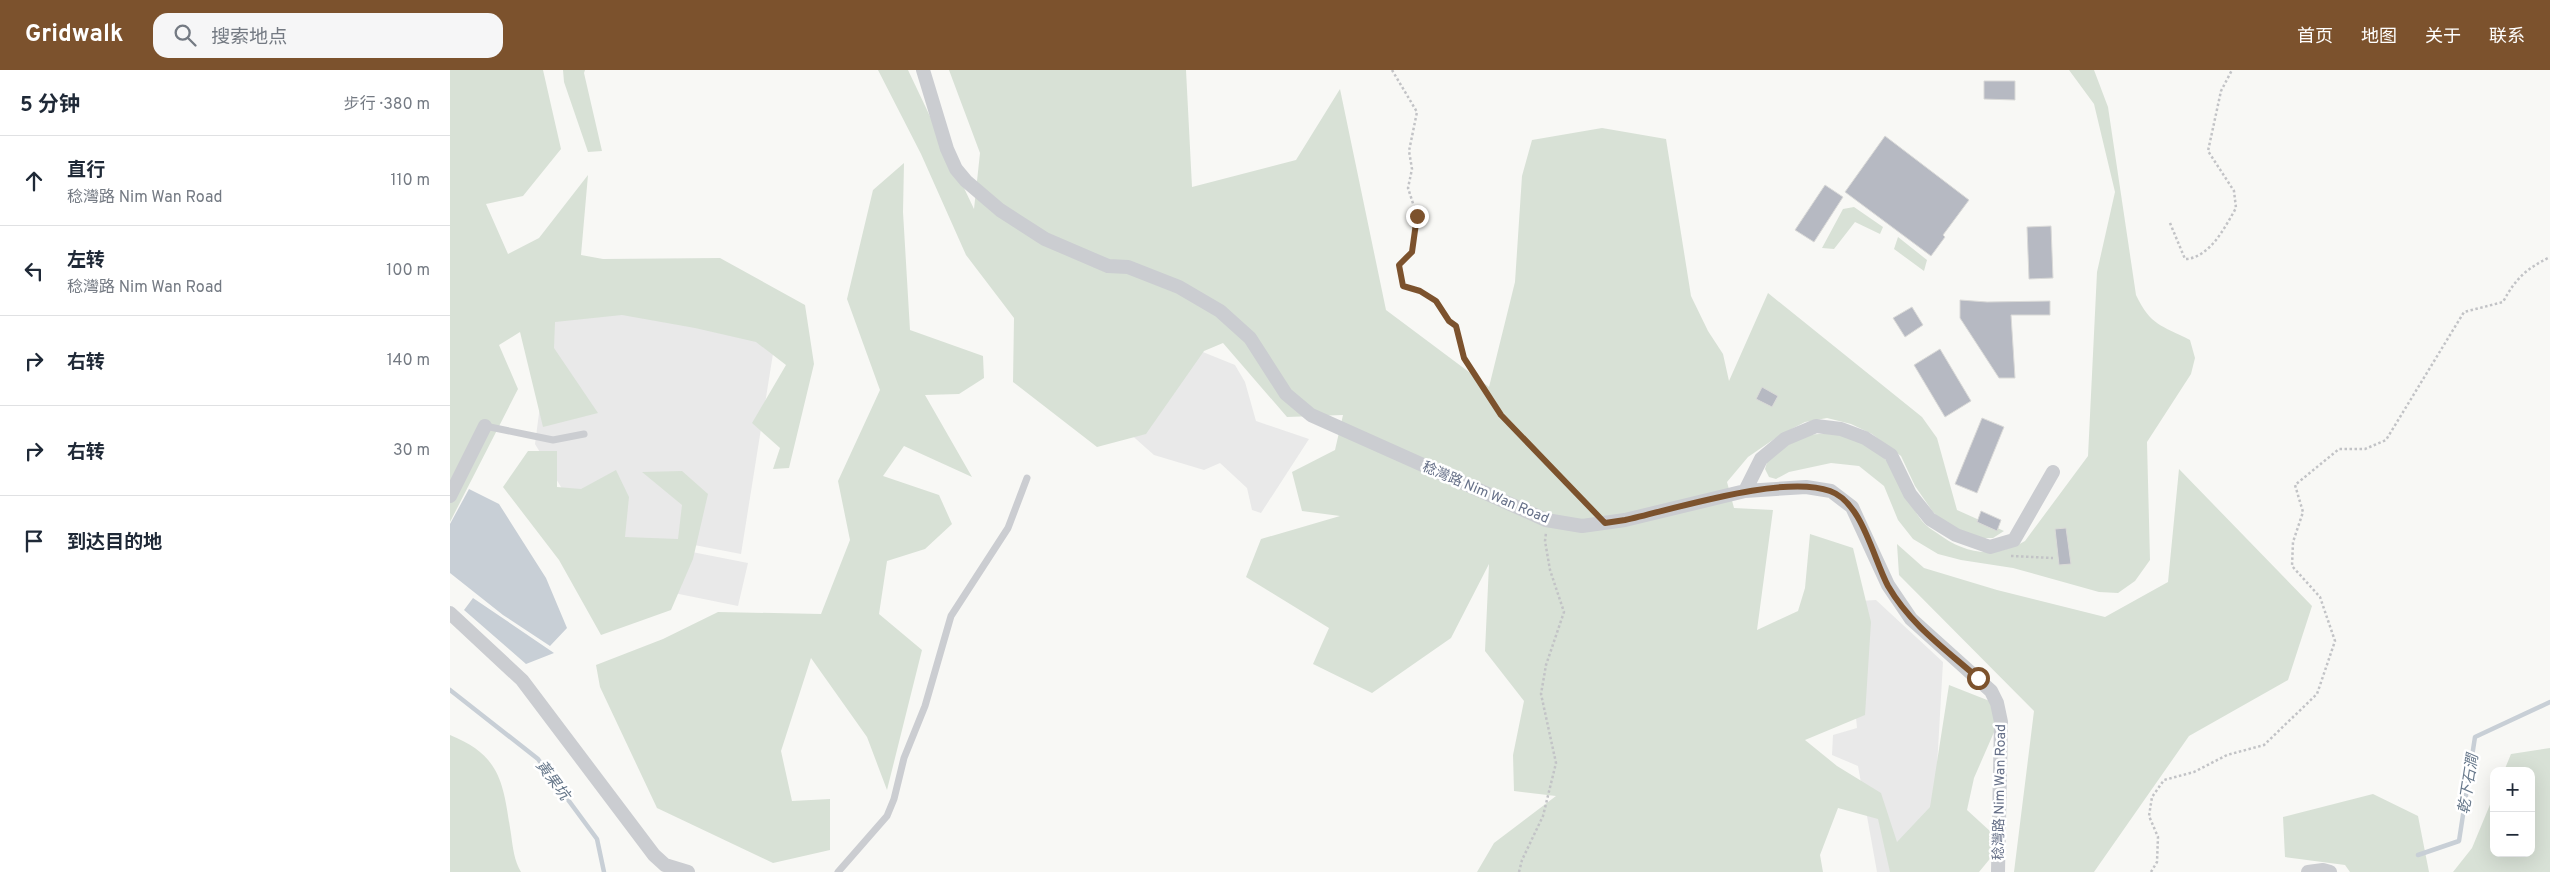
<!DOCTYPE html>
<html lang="zh">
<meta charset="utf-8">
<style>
:root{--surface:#fff;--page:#f6f6f7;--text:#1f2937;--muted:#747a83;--line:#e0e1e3;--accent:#7c522d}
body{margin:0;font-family:Overpass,"Noto Sans SC",sans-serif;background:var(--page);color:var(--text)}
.controls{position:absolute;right:15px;bottom:15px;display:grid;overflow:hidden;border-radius:10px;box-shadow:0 5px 20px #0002}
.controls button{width:45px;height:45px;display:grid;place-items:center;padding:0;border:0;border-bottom:1px solid var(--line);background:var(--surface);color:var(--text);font:25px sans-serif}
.stop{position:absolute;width:15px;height:15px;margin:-11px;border:4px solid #7c522d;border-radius:50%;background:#fff}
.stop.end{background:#7c522d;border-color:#fff;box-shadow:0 1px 5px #0008}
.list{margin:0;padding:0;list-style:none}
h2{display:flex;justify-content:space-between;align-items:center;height:65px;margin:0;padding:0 20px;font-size:21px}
h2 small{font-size:16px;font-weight:400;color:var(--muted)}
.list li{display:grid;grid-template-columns:32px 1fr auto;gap:15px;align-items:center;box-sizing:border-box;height:90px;padding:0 20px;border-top:1px solid var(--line)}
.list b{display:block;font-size:19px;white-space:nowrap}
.list p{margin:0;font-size:16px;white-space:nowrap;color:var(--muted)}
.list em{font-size:16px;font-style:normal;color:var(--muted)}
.icon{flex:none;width:28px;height:28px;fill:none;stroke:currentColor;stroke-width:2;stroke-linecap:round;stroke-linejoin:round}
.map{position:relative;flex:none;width:2100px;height:802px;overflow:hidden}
header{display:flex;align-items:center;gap:30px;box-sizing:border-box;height:70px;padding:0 25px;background:var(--accent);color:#fff}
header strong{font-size:24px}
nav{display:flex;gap:28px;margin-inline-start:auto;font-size:18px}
.search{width:350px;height:45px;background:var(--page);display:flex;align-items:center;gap:12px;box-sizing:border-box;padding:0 18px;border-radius:15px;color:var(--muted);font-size:19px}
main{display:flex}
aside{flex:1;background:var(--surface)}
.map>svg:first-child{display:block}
.built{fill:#e9e9e9}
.green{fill:#d8e1d6}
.water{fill:#c8cfd6}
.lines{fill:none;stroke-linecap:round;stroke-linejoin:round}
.stream{stroke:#c8cfd6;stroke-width:4.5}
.building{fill:#b6b9c2;stroke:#dadad8}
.path{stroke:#c2c3c6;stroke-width:2.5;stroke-dasharray:2.5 2.5;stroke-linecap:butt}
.service{stroke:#cbcdd1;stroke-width:7}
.minor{stroke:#cbcdd1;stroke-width:14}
.route{stroke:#7c522d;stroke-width:6}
.labels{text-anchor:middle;stroke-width:5;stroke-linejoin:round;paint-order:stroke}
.street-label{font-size:14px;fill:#667088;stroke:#fff}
.water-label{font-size:15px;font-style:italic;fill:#67788b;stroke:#fff}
</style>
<header>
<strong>Gridwalk</strong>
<div class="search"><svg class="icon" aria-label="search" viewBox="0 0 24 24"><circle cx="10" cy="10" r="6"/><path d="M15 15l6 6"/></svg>搜索地点</div>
<nav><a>首页</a><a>地图</a><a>关于</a><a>联系</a></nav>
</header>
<main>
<aside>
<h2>5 分钟<small>步行 · 380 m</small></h2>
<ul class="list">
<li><svg class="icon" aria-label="ahead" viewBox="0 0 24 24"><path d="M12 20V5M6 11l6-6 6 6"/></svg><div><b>直行</b><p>稔灣路 Nim Wan Road</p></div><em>110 m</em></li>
<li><svg class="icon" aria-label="left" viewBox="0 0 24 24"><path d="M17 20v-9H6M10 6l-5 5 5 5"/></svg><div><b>左转</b><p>稔灣路 Nim Wan Road</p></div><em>100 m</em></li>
<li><svg class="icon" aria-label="right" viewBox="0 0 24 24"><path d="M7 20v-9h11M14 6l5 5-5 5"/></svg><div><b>右转</b></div><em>140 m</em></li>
<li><svg class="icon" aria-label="right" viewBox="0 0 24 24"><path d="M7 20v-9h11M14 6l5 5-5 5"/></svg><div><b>右转</b></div><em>30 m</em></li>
<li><svg class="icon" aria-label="arrive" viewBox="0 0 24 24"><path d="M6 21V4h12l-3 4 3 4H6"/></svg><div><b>到达目的地</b></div></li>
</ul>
</aside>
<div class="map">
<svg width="2100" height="802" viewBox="0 0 2100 802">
<rect width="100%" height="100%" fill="#f8f8f5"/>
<path class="built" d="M166 234 326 265 291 484 239 474 163 472 117 427 85 374 102 243Z
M743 278 785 295 795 312 806 351 859 369 811 443 802 440 797 418 770 393 754 400 704 385 678 362Z
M237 481 298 493 288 536 224 523Z
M1426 530 1493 592 1481 802H1427L1408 696 1382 685 1383 665 1407 658 1402 606 1409 531Z"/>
<path class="green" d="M0 0H93L111 79 73 126 36 134 58 184 89 168 138 105 131 185 153 189 270 188 355 235 364 294 339 398 323 399 330 378 302 353 336 295 306 272 245 258 172 245 105 252 104 278 148 343 93 357 70 262 49 275 68 319 0 452Z
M113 0H135L134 3 152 81 138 82 114 12Z
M428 0H458L524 139 530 83 499 0H736L742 117 846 90 890 19 936 240 1039 317 1065 212 1072 106 1082 70 1152 58 1216 69 1241 226 1258 261 1273 284 1279 311 1318 223 1472 347 1487 368 1507 440 1554 461 1543 468H1529L1496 454 1483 442 1465 416 1451 386 1422 364 1401 354 1377 348 1355 352 1330 365 1298 387 1277 412 1284 438 1323 440 1307 560 1348 541 1355 518 1360 464 1403 478 1421 552 1415 645 1355 670 1387 696 1431 723 1447 772 1480 737 1499 615 1555 637 1524 708 1517 740 1553 773 1529 802H1440L1428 749 1388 738 1370 785 1373 802H1027L1044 773 1106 726 1064 721 1063 685 1074 631 1035 581 1039 494 1001 568 922 623 863 594 879 558 796 507 811 469 890 446 852 441 842 402 885 380 893 345 837 347 773 273 754 281 696 364 647 377 563 312 564 248 516 185 471 84Z
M1619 0H1644L1658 37 1686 225C1701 256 1711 255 1740 270L1745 288 1741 304 1697 372 1700 490 1685 511 1668 523 1649 522 1563 498 1511 490 1488 484 1463 469 1448 450 1434 416 1409 396 1381 393 1339 402 1326 409 1319 407 1315 399 1318 389C1330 381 1343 370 1357 366 1385 358 1423 372 1440 395 1452 412 1459 434 1472 451 1476 456 1482 460 1487 463 1515 484 1543 489 1575 471L1638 386 1647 202 1665 122 1644 34Z
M454 93 453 142 460 260 533 286 534 308 509 324 475 325 522 407 454 376 433 406 489 425 502 454 475 479 437 491 429 544 472 580 437 720 417 667 361 588 331 681 342 731 380 729V780L323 793 207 738 150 617 146 595 213 569 268 542 371 544 400 470 388 411 430 320 397 229 423 120Z
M1404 137 1433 157 1430 164 1405 152 1384 179 1372 178 1393 139Z
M1448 167 1477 190 1474 201 1444 179Z
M78 381H107V417L131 419 166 400 179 427 175 467 228 469 232 435 192 402 232 401 258 424 243 489 221 540 151 565 109 490 53 417Z
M1729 399 1862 536 1838 610 1739 666 1644 802H1564L1584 641 1449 505 1447 474 1474 498 1547 520 1655 547 1718 512Z
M0 665C52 686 53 714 61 764 63 778 64 790 71 802H0Z
M2100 678V802H2003L2022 778 2044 725V783H2081V701H2054L2061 684Z
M1923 724 1968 746 1979 802H1900L1895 795 1835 787 1833 747Z"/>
<path class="water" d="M19 419 49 434 96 508 117 558 100 576 53 545 0 503V454Z
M23 528 104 583 76 594 14 540Z"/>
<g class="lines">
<path class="stream" d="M0 620 88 689 147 769 154 802
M1968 785 2009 771 2025 667 2100 632"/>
</g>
<path class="building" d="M1534 11H1565V30L1534 29Z
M1435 66 1519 130 1493 165 1495 167 1481 186 1395 122Z
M1375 115 1393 127 1364 172 1345 160Z
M1601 156 1603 208 1579 209 1577 157Z
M1510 230 1537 232 1600 231V245H1561L1565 308H1549L1510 248Z
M1462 237 1473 255 1455 267 1443 248Z
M1490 279 1521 331 1495 347 1464 295Z
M1312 317 1328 326 1322 337 1306 329Z
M1532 348 1554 357 1527 423 1505 414Z
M1531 441 1551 450 1547 461 1527 452Z
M1616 458 1621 494 1609 495 1605 459Z"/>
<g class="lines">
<path class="path" d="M942 0 967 42 959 81 962 99 958 118 967 146 962 183 949 195 953 216 970 221 986 231 999 251 1006 256 1014 289 1051 345 1143 441
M1720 153 1735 189C1760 188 1775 157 1786 138L1784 121 1758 81 1771 21 1782 0
M1561 486 1603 488
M1069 802 1072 790 1093 746 1106 693 1091 624 1096 595 1114 542 1100 500 1095 471 1096 463
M1701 802 1707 792 1708 767 1699 746 1702 727 1714 710 1744 702 1777 685 1814 675 1867 624 1885 571 1870 527 1842 496 1843 472 1853 442 1845 415 1889 379H1915L1936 370 2014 242 2053 232C2066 208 2076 199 2100 187"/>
<path class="service" d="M35 356 103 370 134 364
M388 802 437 746 444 729 454 688 475 636 501 546 558 458 577 408"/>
<path class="minor" d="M473 0 497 79 506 99 516 111 550 140 595 169 658 196 678 197 729 217 770 241 800 268 836 324 861 345 1096 450 1132 456 1175 450 1295 421 1356 417 1381 421 1402 437 1438 515 1461 549 1541 621 1547 633 1551 652 1548 802
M1295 421 1311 389 1335 369 1366 356 1391 359 1415 368 1441 385 1460 424 1480 449 1506 465 1540 477 1564 470 1603 402
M0 426 35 356
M0 543 72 610 204 785 215 795 238 802
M1858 802 1873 800 1880 802"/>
</g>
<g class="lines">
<path class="route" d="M967 146 962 182 949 195 953 216 970 221 986 231 999 251 1006 256 1014 288 1051 345 1155 453 1175 450C1225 439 1333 404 1380 421 1412 432 1423 488 1438 516 1460 554 1495 579 1528 608"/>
</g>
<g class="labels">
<g class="street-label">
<text transform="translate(1036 422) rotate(23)" y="5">稔灣路 Nim Wan Road</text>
<text transform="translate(1549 722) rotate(-89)" y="5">稔灣路 Nim Wan Road</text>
</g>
<g class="water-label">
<text transform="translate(103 710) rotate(53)" y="5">黃果坑</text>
<text transform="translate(2018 714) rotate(-81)" y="5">乾下石澗</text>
</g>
</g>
</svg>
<div class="controls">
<button>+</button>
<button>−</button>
</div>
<div class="stop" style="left:1528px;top:608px"></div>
<div class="stop end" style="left:967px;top:146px"></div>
</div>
</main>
